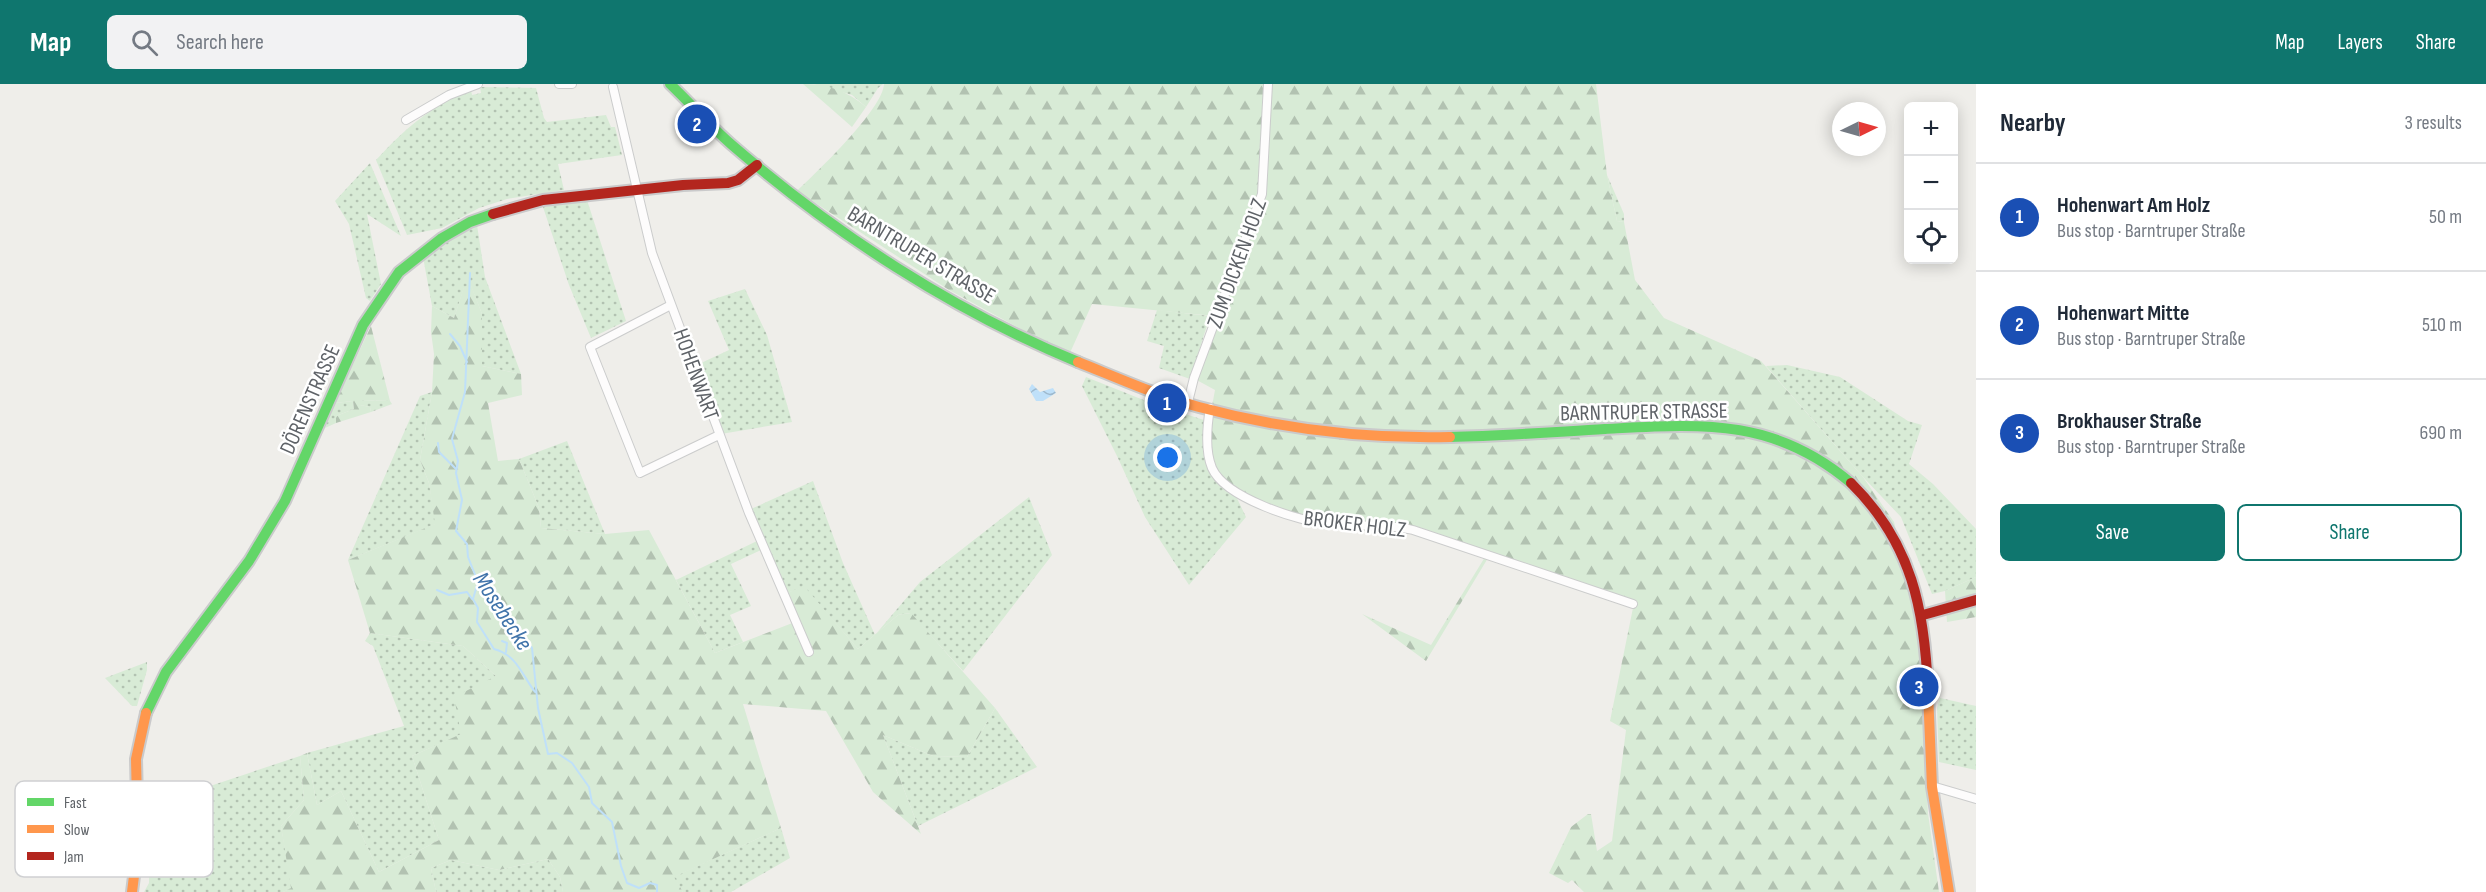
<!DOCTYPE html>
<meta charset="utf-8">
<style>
:root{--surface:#fff;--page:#f2f2f3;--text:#1f2937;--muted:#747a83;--line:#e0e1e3;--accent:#0f766e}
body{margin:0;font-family:"Sofia Sans Condensed",sans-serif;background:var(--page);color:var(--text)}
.controls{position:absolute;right:18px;top:18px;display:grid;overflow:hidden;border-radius:9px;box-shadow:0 3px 15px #0003}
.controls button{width:54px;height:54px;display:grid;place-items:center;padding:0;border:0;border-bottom:2px solid var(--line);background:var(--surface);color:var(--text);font:30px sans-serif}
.compass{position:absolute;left:1832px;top:18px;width:54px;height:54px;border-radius:50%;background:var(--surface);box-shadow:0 3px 15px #0003;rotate:85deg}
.you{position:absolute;left:1168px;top:374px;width:21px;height:21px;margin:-15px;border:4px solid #fff;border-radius:50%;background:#1a73e8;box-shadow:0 0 0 9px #1a73e833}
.badge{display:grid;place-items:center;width:39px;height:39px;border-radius:50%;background:var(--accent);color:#fff;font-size:20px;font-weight:700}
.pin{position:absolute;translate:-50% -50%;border:3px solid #fff;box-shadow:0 2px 6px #0006}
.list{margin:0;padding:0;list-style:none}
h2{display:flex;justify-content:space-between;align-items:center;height:78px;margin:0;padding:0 24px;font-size:26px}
h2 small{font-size:20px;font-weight:400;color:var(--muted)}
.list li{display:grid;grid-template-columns:39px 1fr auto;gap:18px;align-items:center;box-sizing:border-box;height:108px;padding:0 24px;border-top:2px solid var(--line)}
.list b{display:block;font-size:22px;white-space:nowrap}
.list p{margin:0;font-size:20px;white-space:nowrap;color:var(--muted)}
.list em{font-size:20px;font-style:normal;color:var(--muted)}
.actions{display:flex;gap:12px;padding:18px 24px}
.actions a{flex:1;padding:14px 0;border:2px solid var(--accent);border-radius:9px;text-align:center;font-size:21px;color:var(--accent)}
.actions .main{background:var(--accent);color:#fff}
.icon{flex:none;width:33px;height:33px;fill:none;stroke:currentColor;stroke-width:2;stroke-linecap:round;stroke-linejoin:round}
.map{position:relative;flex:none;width:1976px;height:808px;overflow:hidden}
header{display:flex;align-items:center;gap:36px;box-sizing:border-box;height:84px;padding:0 30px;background:var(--accent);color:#fff}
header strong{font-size:28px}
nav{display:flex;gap:33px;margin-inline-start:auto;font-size:21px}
.search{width:420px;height:54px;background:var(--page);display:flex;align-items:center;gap:15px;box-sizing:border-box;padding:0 21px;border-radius:9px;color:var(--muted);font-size:22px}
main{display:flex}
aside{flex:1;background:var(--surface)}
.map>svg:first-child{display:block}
.green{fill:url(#green-dots)}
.forest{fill:url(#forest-firs)}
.water{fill:url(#water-waves)}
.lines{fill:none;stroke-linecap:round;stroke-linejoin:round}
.stream{stroke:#bfe0f9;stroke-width:2}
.street-casing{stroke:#cbcccc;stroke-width:10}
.fast-casing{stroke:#cacacb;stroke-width:14}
.slow-casing{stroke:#cacacb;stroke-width:14}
.jam-casing{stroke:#cacacb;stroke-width:14}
.street{stroke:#fdfcfc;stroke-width:8}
.fast{stroke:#63d668;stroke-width:10}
.slow{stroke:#ff974d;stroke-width:10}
.jam{stroke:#b3261e;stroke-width:10}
.labels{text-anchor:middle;stroke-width:5;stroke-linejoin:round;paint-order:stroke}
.street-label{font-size:22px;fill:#5f6368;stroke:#fff}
.water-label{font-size:24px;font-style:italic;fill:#4174aa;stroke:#fff}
.key{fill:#fff;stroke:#cfd0d2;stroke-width:1.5}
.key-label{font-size:16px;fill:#5f6368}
</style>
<header>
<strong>Map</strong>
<div class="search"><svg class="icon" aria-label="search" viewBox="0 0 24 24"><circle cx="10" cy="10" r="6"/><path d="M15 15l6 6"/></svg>Search here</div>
<nav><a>Map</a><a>Layers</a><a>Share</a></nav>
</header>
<main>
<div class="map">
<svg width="1976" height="808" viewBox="0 0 1976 808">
<defs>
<pattern id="green-dots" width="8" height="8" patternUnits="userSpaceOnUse" patternTransform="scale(1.5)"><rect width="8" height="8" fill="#d8ebd6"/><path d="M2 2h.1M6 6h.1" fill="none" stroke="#b2c2b1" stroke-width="1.8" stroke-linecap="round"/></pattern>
<pattern id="forest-firs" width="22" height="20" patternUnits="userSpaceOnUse" patternTransform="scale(1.5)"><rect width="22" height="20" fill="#d8ebd6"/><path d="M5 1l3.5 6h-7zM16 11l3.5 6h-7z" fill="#b2c2b1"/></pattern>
<pattern id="water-waves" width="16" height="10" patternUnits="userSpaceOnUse" patternTransform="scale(1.5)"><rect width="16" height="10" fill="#bfe0f9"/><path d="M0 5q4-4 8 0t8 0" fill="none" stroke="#9eb9cd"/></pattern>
</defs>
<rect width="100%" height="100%" fill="#efeeea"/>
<path class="green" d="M813 0H883L878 4 866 23 852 11Z
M480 3 536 4 544 34 547 38 606 31 611 43H615L622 71 558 80 564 106 507 115 479 124 442 144 407 151 376 76C406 44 429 23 471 6L472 11 481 9Z
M370 79 401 152 367 130 381 200 370 217 366 214 349 140 335 117Z
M1607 91 1624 130V138L1617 137Z
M587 116 626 237 591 254 569 201 543 123Z
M477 141 485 193 521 290 482 282V230L471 202 464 204 454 234 432 222 423 173 449 154Z
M745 205 767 251 792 338 721 350 701 279 729 266 708 217Z
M1157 226 1210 232 1190 295 1159 284 1164 262 1147 257Z
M1787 281 1840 293 1908 337 1922 341 1909 380 1933 400 1976 445V493L1945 507 1932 510 1901 433 1863 393 1766 282Z
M1086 293 1151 319 1204 336 1207 375 1234 408 1246 433 1189 501 1145 433 1117 372 1082 302Z
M432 308 420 376 429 399 436 440 348 476 420 312Z
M360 316 390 317 392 320 371 328 370 323 360 321Z
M353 317 354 325 336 332V339L325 344 335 319Z
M567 357 605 450 541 444 539 424 519 375Z
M813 397 843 479 875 551 920 498 1029 413 1052 471 963 587 910 529 898 531 858 565 804 503 787 509 751 425Z
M757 457 761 466 731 480 751 522 730 531 743 558 715 569 676 496Z
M370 549 463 562 496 592 462 650 412 672 439 756 379 788 341 707 317 721 307 669 404 642 373 562 365 557Z
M147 578V586L137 622H132L105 594Z
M1940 614 1976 622V686L1939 678 1937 624Z
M995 624 1037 683 918 742 883 651 933 672 967 673Z
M300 672 304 716 281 742 292 804 283 808H144L149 799 150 722Z
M781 744 790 774 731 808H683L673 793Z
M548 775 560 793 563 808H436L431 784 451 776 499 786Z"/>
<path class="forest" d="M803 0C827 0 848 7 866 23L852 43Z
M884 0H1596L1607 91 1617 137 1624 138 1635 196 1664 234 1761 277 1863 393 1894 438 1917 528 1928 729 1939 808H1584L1572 796 1568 799 1549 789 1571 743 1588 730H1591L1597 767 1612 757 1626 646 1610 637 1634 519 1413 444 1331 439 1280 425 1257 416 1234 404 1222 394 1213 380 1210 333 1215 306 1193 294 1214 232 1092 220 1069 271 949 206 797 107C817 88 883 25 884 0Z
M471 201 482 230V282L521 290 522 311 488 319 498 377 519 375 539 424 541 444 605 450 649 446 715 569 795 538 787 509 804 502 858 565 898 531 911 529 995 624 967 673 933 672 883 651 921 750 873 708 826 627 743 620 781 744 674 793 683 808H563L560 793 548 775 499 786 451 776 431 784 436 808H283L291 804 281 742 304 716 300 672 307 669 317 721 341 707 379 788 439 756 412 672 461 650 454 613 496 592 463 562 370 549 348 476 435 440 429 399 420 376 432 308 434 270 431 248 432 222 454 234 464 203Z
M371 242 390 317 360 316V321L370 323 371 328 336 339V332L354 325 353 317 335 319Z
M1485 473 1488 474 1426 577 1362 530 1431 561Z
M1976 493V533L1947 538 1945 507Z"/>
<path class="water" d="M1032 300 1040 308 1053 304 1056 309 1043 317H1036L1029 305Z"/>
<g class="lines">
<path class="stream" d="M470 189 465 308 452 355 458 377 456 389 462 416 456 447 467 460 468 473 478 498 504 533 532 564 538 624 548 670 557 669 572 679 589 703 592 719 612 738 621 782 627 799 639 804 650 799 657 801V808
M450 250 460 262 467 278
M438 359 439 368 456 385
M478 498 473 515 478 524 477 538 494 565C517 571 522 591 535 608
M437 506 449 511 467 508 472 515
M502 557 507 559 506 568"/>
<defs>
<path id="street" d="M559 0H572
M613 3 652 169 749 429 809 568
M406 36 449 11 478 0
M671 221 590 263 640 389 719 351
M1188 318 1194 294 1262 110 1268 0
M1210 324C1207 342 1205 367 1212 384 1225 414 1300 438 1330 440 1358 443 1386 439 1413 446L1633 520
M1932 702 1976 715"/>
<path id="fast" d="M670 0C691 20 710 42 732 61 834 149 953 227 1078 278
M1450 353C1501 352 1553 348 1605 345 1700 340 1773 333 1851 399
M146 629 166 588 249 477 285 417 363 241 399 188 442 154 470 138 493 130"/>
<path id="slow" d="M1078 278C1118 294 1158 312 1199 323 1281 345 1365 355 1450 353
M1928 608 1932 703 1949 808
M132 808 138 760 136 675 146 629"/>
<path id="jam" d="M493 130 543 116 683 101 728 99 738 96 757 81
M1851 399C1912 459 1925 526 1928 608
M1923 531 1976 516"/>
</defs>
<use href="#street" class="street-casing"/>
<use href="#fast" class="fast-casing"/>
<use href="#slow" class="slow-casing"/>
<use href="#jam" class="jam-casing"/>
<use href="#street" class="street"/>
<use href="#fast" class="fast"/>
<use href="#slow" class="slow"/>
<use href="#jam" class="jam"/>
</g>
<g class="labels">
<g class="street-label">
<text transform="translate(922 170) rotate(31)" y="8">BARNTRUPER STRASSE</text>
<text transform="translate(1236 179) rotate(-70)" y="8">ZUM DICKEN HOLZ</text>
<text transform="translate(697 290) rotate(70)" y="8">HOHENWART</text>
<text transform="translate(309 315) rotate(-66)" y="8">DÖRENSTRASSE</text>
<text transform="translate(1644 327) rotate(-1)" y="8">BARNTRUPER STRASSE</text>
<text transform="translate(1355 439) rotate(7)" y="8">BROKER HOLZ</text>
</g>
<g class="water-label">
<text transform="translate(503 527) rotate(57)" y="8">Mosebecke</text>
</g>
</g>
<rect x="15" y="697" width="198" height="96" rx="9" class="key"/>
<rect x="27" y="714" width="27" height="8" fill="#63d668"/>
<rect x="27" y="741" width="27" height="8" fill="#ff974d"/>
<rect x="27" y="768" width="27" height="8" fill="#b3261e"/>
<g class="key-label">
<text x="64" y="724">Fast</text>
<text x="64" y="751">Slow</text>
<text x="64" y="778">Jam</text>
</g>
</svg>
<div class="controls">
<button>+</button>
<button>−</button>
<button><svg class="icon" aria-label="locate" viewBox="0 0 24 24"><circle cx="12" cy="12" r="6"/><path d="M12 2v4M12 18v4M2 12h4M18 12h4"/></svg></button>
</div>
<svg class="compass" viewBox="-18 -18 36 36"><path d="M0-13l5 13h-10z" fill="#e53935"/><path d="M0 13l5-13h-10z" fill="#747a83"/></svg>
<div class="you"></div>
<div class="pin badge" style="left:1167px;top:319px;background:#1a4fb4">1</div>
<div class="pin badge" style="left:697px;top:40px;background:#1a4fb4">2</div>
<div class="pin badge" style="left:1919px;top:603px;background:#1a4fb4">3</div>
</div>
<aside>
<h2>Nearby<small>3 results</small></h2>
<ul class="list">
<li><span class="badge" style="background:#1a4fb4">1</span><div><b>Hohenwart Am Holz</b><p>Bus stop · Barntruper Straße</p></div><em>50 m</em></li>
<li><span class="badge" style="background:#1a4fb4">2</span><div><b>Hohenwart Mitte</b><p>Bus stop · Barntruper Straße</p></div><em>510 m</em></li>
<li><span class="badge" style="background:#1a4fb4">3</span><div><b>Brokhauser Straße</b><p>Bus stop · Barntruper Straße</p></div><em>690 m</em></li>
</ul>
<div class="actions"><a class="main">Save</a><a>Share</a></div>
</aside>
</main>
